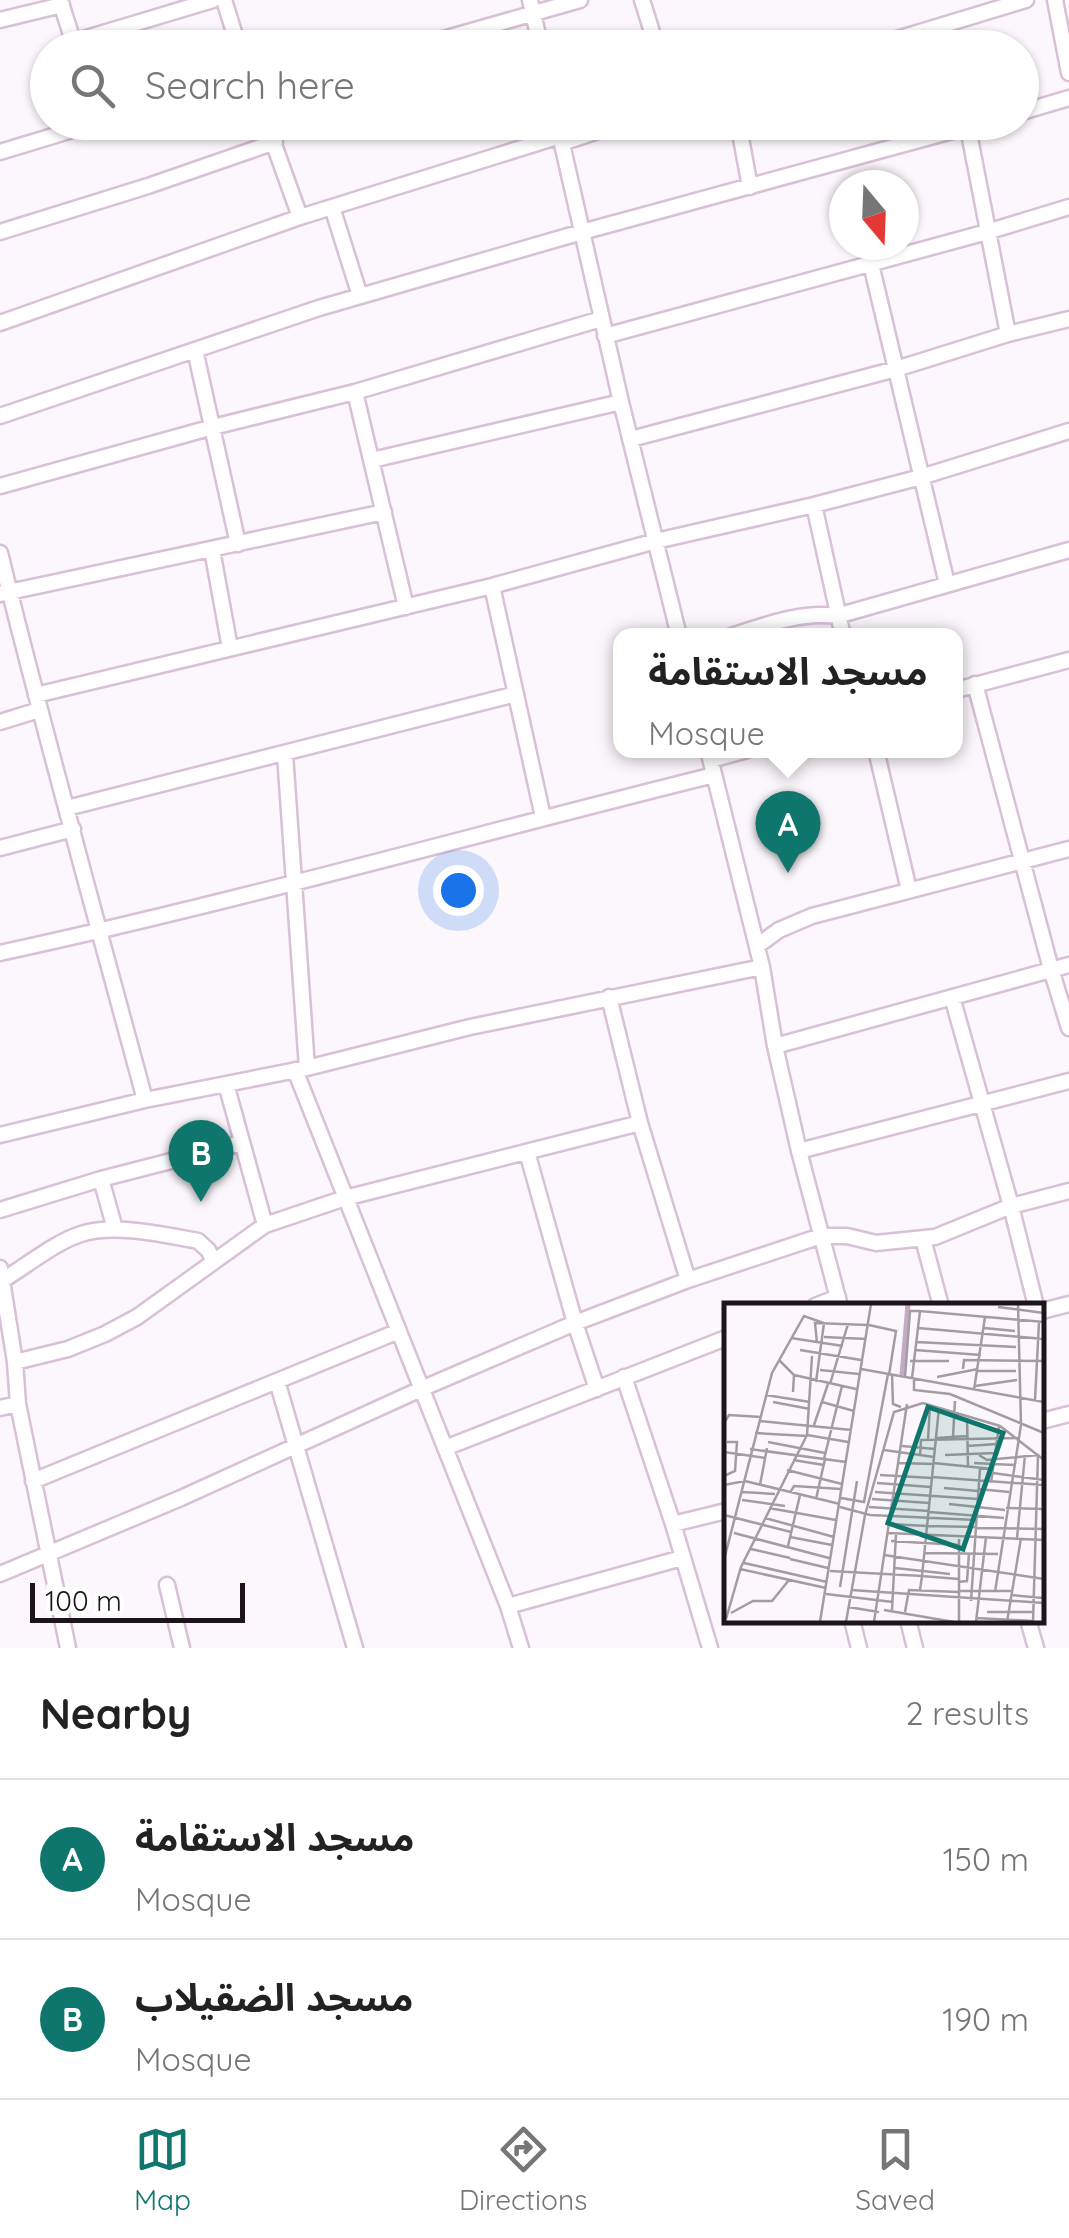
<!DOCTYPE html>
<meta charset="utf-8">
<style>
:root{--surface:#fff;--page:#f2f2f2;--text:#222;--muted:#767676;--line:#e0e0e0;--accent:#0f766e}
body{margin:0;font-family:Quicksand,"Noto Sans Arabic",sans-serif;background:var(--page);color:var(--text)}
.compass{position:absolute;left:829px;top:170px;width:90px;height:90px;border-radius:50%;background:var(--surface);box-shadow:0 2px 8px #0004;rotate:161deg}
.scale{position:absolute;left:30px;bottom:25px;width:215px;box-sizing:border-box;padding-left:10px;border:5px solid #1d141c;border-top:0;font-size:28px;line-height:35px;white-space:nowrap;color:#1d141c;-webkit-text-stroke:8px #fff;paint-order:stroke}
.you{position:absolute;left:458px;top:890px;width:35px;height:35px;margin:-25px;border:8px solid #fff;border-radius:50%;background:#1a73e8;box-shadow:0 0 0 15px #1a73e833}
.badge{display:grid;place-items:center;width:65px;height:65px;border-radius:50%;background:var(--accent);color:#fff;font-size:32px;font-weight:700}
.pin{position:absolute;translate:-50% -82px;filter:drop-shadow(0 2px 5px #0008)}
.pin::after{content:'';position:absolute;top:52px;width:35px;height:30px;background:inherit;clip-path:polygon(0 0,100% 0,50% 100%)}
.popup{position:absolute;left:613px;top:628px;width:350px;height:130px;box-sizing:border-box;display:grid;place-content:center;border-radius:20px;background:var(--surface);filter:drop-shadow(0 2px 8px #0005);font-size:32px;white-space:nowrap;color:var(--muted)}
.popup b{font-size:38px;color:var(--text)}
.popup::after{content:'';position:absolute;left:50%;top:100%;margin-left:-20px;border:20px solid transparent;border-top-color:var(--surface)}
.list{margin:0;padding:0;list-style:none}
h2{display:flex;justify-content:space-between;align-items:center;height:130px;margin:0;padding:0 40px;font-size:42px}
h2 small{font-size:32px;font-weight:400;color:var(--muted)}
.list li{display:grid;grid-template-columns:65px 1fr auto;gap:30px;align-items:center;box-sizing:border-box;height:160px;padding:0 40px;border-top:2px solid var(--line)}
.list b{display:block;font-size:38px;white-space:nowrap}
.list p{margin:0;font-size:32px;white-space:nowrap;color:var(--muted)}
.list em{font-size:32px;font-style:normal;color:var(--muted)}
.icon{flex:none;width:55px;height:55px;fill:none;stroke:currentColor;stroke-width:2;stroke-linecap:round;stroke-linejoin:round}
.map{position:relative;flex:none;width:1069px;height:1648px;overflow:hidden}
.search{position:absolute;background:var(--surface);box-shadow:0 2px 8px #0004;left:30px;right:30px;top:30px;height:110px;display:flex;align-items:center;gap:25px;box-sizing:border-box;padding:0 35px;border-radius:55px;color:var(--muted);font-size:38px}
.sheet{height:450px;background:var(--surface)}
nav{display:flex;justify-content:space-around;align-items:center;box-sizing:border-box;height:140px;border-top:2px solid var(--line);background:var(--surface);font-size:28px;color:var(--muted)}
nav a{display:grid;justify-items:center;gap:5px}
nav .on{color:var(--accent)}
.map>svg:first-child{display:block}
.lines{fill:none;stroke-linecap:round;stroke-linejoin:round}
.street-casing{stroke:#d8c0d7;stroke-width:19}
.street{stroke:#fff;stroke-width:14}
.inset-river{fill:none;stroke:#c5aac3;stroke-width:5}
.inset-road{fill:none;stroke:#a39ca2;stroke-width:2.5}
.view{fill:#0f766e;fill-opacity:0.15;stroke:#0f766e;stroke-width:5}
.inset-edge{fill:none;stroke:#1d141c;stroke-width:5}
</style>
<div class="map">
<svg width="1069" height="1648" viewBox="0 0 1069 1648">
<rect width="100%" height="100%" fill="#fcf7fc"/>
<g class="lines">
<defs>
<path id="street" d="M60 0 75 47
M224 0 239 48
M530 0 541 48
M642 0 657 48
M1055 0 1069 73
M0 20 62 5
M73 42 213 0
M412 48 580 0
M867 48 1026 0
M1022 112 1069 98
M266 122 300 217
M557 122 621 402 679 636
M738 122 750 187
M968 128 1008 334
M562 143 625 122
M0 152 99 122
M332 207 360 296
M0 232 148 186 275 142
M871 264 947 584
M0 323 300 217 560 136
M605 336 987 232 1069 207
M195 350 238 544
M355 392 406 607
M0 416 319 308 582 232 985 122
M631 439 896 369 1008 334 1069 319
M372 460 621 402
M0 486 213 427 355 392 601 319
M814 505 843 636
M212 550 230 648
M0 553C45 736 96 918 145 1100
M492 586 543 817
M0 594 384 512
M731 636C765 625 802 611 837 616L1069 550
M975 684 1051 969 1069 1028
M956 690 1069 660
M36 695 492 586 656 541 814 505 921 477 1069 431
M0 722 39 710
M708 750 762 967 775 1046 799 1151 840 1306
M876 750 909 890
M285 754 307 1068
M711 760 747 750
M67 808 516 694
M0 848 73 829
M757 946 779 930 812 916 1069 849
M0 953C240 901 476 834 714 775
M609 997 640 1123 688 1280
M775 1046 1069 965
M295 1070 508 1606 521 1648
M226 1084 265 1225
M0 1135 145 1100 307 1068 470 1027 762 967
M799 1151 1069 1081
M527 1152 575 1323 597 1389
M101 1179 115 1229
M0 1210 101 1179 241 1143
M923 1239 941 1306
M0 1268 15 1362 18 1404 68 1648
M0 1282C23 1268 57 1241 81 1234 114 1223 165 1235 198 1241L208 1250 214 1261
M815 1306 838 1297
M1036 1306 1011 1206 1069 1191
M1042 1311 1069 1304
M15 1362 68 1349 105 1334 137 1317 265 1225 345 1198 640 1123
M624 1377 673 1524 710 1648
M277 1381 355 1648
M0 1408 18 1404
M1042 1421 1069 1414
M445 1448 726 1338
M33 1481 399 1331
M673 1524 726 1511
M0 1574 181 1498 421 1389 575 1323 688 1280 821 1236H847L876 1243 935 1237 1011 1206 952 997
M167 1585 182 1648
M508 1606 682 1558
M852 1620 859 1648
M908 1620 915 1648
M1028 1620 1036 1648"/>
</defs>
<use href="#street" class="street-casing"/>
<use href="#street" class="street"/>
</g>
<g transform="translate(724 1303)">
<rect width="320" height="320" fill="#fcf7fc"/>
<path class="inset-river" d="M178 72 184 1"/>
<path class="inset-road" d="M274 4 320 10M145 22 172 28 165 72M194 25 320 36M260 25 291 28M100 34 142 36M67 35 119 43M192 39 292 44M93 40 91 20 144 22M76 47 137 57M191 47 257 52M56 58 70 72 69 89M186 58H225M137 66 320 99M239 66 240 57 320 58M96 67 135 71M254 68H292M70 72 132 86M168 72 169 101 177 104M181 74 186 8H196M213 74 254 66M188 75 196 8 320 19M190 75V87L226 91 320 130M106 81 124 21M251 83 293 77M250 87 261 14M42 92 86 99M311 97 315 19M49 99 86 106M98 99 130 108M243 113 244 164M36 118 128 127M0 120 5 112 37 114M90 122 104 81M31 130 83 133M83 132 124 139M229 134 231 98M212 135 243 133M204 137 206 102M44 139 101 150M178 143 211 146M243 143 273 141M26 146 122 159M160 147 210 154M0 149 41 155M221 152 271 150M255 152 263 157 314 152 309 319M196 153 197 137 294 135M100 156 118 83M69 157 100 162M175 160 209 161M209 160 269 166M250 160 290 162M63 167 118 181M269 170 320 177M156 172 208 175M0 173 11 168 13 139H3M208 174 320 182M153 180 207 184M267 180 275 123M0 182 21 178 116 201M36 182 43 145M220 185 254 188M254 186 285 189M18 189 51 191M151 189 254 196M66 190 70 183 117 186M117 195 140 199 164 71M92 196 101 156M148 196 205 200M18 197 61 203M225 201 281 207M116 204 146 212 252 217M145 204 205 208M45 205 112 217M282 205 320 206M205 209 280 215M0 212 67 229M41 215 110 234M165 221 203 223M203 223 252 224M252 225 320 226M10 230 105 255M164 230 320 237M66 234 108 242M293 235 301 152M167 238 235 242M64 243 76 192M27 246 66 255M200 250 274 251M160 252 320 276M66 256 104 265M0 257 48 70 80 13 100 20 92 79M20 260 103 279M171 265 226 271M16 266 102 285M106 268 198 273 215 105M234 279 243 278 245 250M116 284 133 178M127 287 320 300M196 287 198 273 235 276M235 288H289M271 289 297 122 294 1M102 291 169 299M288 292 319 295M247 298 256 165M124 304 155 309M160 307 230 319M168 307 172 231M181 309 185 287 235 289M263 309H309M7 310 29 298H48L65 277M252 315 309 318M2 316 17 264 83 132 88 53M96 319 147 1M122 319 141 212 170 109 199 100 276 123 320 157M150 319 183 101M235 319V236M252 319 262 234M283 319 297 235"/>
<path class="view" d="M204 104 279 130 239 246 164 220Z"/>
<rect width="320" height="320" class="inset-edge"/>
</g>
</svg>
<svg class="compass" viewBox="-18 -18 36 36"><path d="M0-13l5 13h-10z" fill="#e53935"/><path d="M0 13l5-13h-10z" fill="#767676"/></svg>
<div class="scale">100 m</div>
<div class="you"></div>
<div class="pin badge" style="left:788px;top:873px">A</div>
<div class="popup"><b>مسجد الاستقامة</b>Mosque</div>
<div class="pin badge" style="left:201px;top:1202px">B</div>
<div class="search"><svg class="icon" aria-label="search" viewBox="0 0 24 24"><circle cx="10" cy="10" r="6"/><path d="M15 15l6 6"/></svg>Search here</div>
</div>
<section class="sheet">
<h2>Nearby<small>2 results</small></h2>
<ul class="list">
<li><span class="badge">A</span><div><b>مسجد الاستقامة</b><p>Mosque</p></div><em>150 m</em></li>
<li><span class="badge">B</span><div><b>مسجد الضقيلاب</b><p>Mosque</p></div><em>190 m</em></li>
</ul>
</section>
<nav>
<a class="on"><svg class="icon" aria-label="map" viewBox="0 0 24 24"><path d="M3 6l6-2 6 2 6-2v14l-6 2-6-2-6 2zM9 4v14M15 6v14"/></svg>Map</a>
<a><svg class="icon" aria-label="directions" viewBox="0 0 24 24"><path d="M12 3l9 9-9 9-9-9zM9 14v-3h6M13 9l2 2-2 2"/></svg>Directions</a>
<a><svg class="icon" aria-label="saved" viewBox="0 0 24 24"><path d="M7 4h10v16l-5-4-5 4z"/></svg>Saved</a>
</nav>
